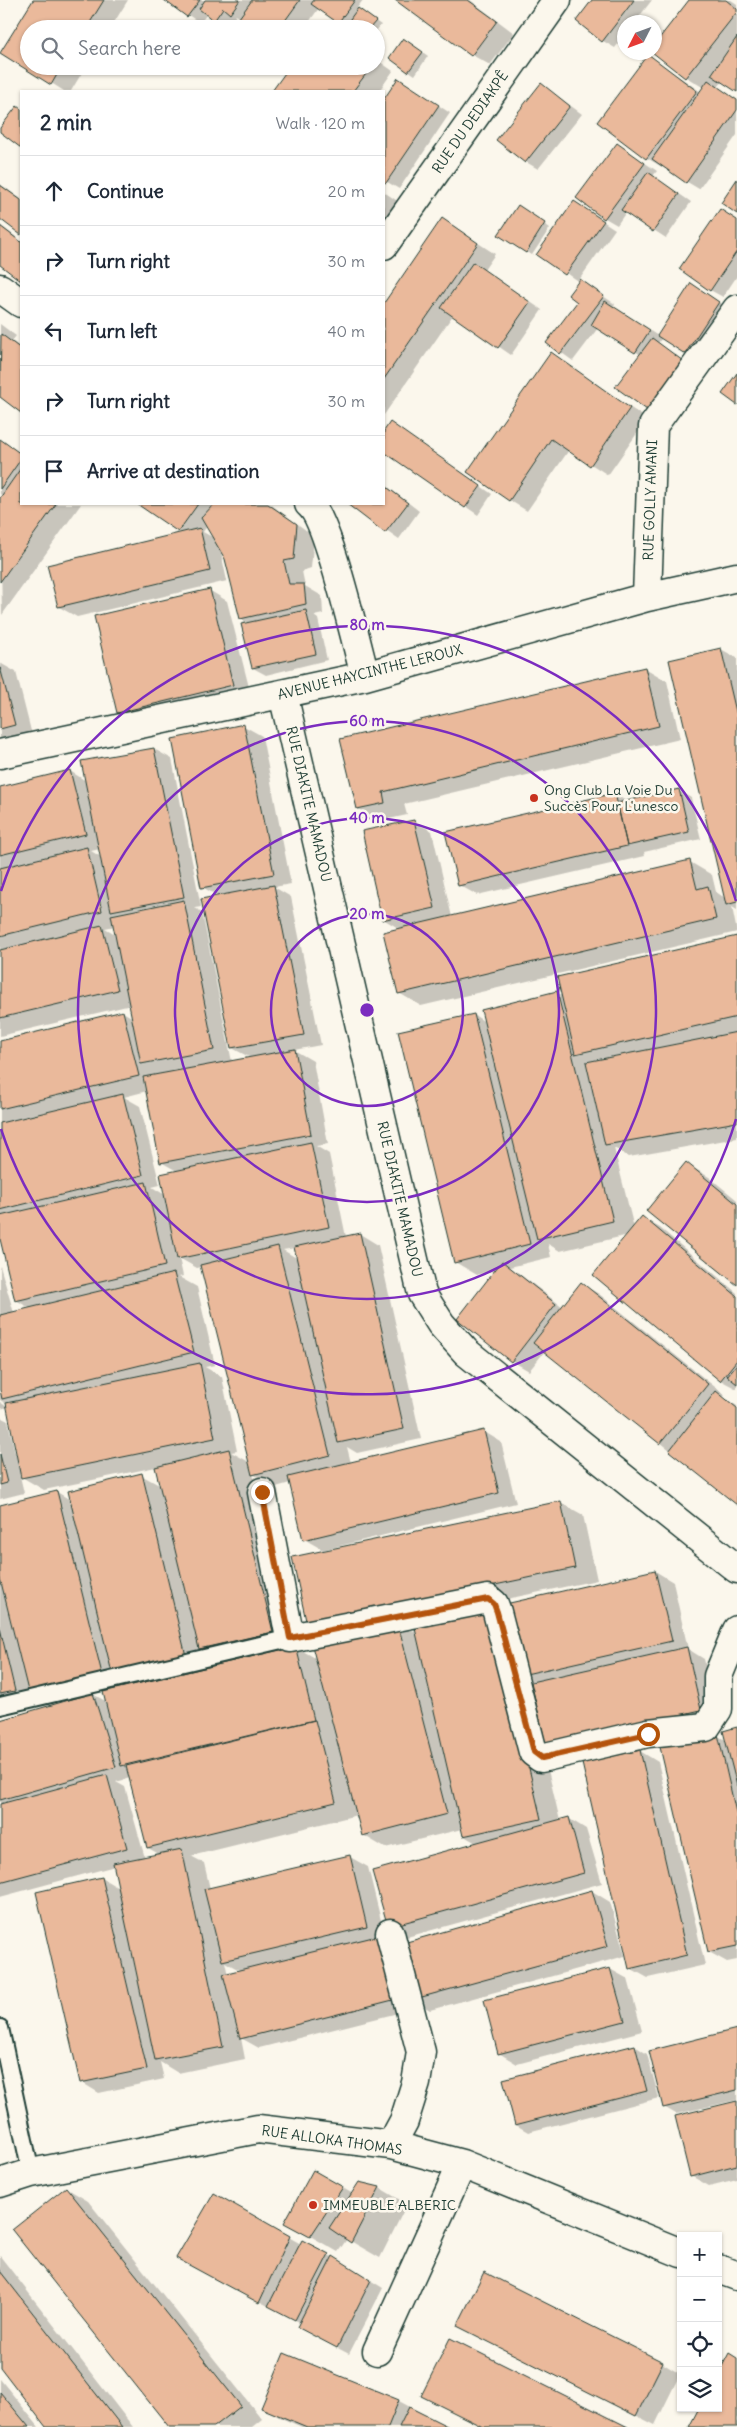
<!DOCTYPE html>
<meta charset="utf-8">
<style>
:root{--surface:#fff;--page:#f6f6f7;--text:#1f2937;--muted:#747a83;--line:#e0e1e3}
body{margin:0;font-family:Delius,sans-serif;background:var(--page);color:var(--text)}
.controls{position:absolute;right:15px;bottom:15px;display:grid;overflow:hidden;border-radius:0px;box-shadow:0 1px 4px #0004}
.controls button{width:45px;height:45px;display:grid;place-items:center;padding:0;border:0;border-bottom:1px solid var(--line);background:var(--surface);color:var(--text);font:25px sans-serif}
.compass{position:absolute;left:617px;top:15px;width:45px;height:45px;border-radius:50%;background:var(--surface);box-shadow:0 1px 4px #0004;rotate:228deg}
.stop{position:absolute;width:15px;height:15px;margin:-11px;border:4px solid #b45309;border-radius:50%;background:#fff}
.stop.end{background:#b45309;border-color:#fff;box-shadow:0 1px 5px #0008}
.list{margin:0;padding:0;list-style:none}
h2{display:flex;justify-content:space-between;align-items:center;height:65px;margin:0;padding:0 20px;font-size:21px}
h2 small{font-size:16px;font-weight:400;color:var(--muted)}
.list li{display:grid;grid-template-columns:32px 1fr auto;gap:15px;align-items:center;box-sizing:border-box;height:70px;padding:0 20px;border-top:1px solid var(--line)}
.list b{display:block;font-size:19px;white-space:nowrap}
.list em{font-size:16px;font-style:normal;color:var(--muted)}
.icon{flex:none;width:28px;height:28px;fill:none;stroke:currentColor;stroke-width:2;stroke-linecap:round;stroke-linejoin:round}
.map{position:relative;flex:none;width:737px;height:2427px;overflow:hidden}
.search{position:absolute;background:var(--surface);box-shadow:0 1px 4px #0004;left:20px;top:20px;width:365px;height:55px;display:flex;align-items:center;gap:12px;box-sizing:border-box;padding:0 18px;border-radius:28px;color:var(--muted);font-size:19px}
.panel{position:absolute;background:var(--surface);box-shadow:0 1px 4px #0004;left:20px;top:90px;width:365px;height:415px;border-radius:0px}
.map>svg:first-child{display:block}
.shadow{fill:#0003;fill-rule:evenodd}
.building{fill:#eab99b;stroke:#1f3d34}
.lines{fill:none;stroke-linecap:round;stroke-linejoin:round}
.service-casing{stroke:#1f3d34;stroke-width:20}
.minor-casing{stroke:#1f3d34;stroke-width:31}
.service{stroke:#fbf7ec;stroke-width:16}
.minor{stroke:#fbf7ec;stroke-width:28}
.route{stroke:#b45309;stroke-width:6}
.ring{fill:none;stroke:#7b2cbf;stroke-width:2.5}
.poi-dot{fill:#c8321e;stroke:#fbf7ec;stroke-width:2}
.labels{text-anchor:middle;stroke-width:5;stroke-linejoin:round;paint-order:stroke}
.street-label{font-size:14px;fill:#1f3d34;stroke:#fbf7ec}
.poi-label{font-size:14px;fill:#1f3d34;stroke:#fbf7ec;text-anchor:start}
.centre{fill:#7b2cbf;stroke:#fbf7ec;stroke-width:2.5}
.ring-label{font-size:15px;text-anchor:middle;font-weight:bold;fill:#7b2cbf;stroke:#fbf7ec;stroke-width:5;stroke-linejoin:round;paint-order:stroke}
</style>
<div class="map">
<svg width="737" height="2427" viewBox="0 0 737 2427">
<rect width="100%" height="100%" fill="#fbf7ec"/>
<filter id="ink" filterUnits="userSpaceOnUse"><feTurbulence type="fractalNoise" baseFrequency=".02" numOctaves="2"/><feDisplacementMap in="SourceGraphic" scale="10" xChannelSelector="R" yChannelSelector="G"/><feConvolveMatrix kernelMatrix="1 2 1 2 8 2 1 2 1" color-interpolation-filters="sRGB"/></filter>
<g filter="url(#ink)">
<path class="shadow" d="M34 0H128L110 29H29V66H86L71 91H64L2 52Z
M166 0H363L357 8 381 25 376 31V29H350L319 8 304 29H233L241 18 236 15 228 27 207 14 200 23Z
M397 0H470L514 33 490 65 472 55Z
M594 0H652L635 22H624V36L615 48 603 41Z
M691 0H731L737 4V91L723 81 718 87 737 100V135L699 189 647 158 649 56 701 92 704 88 686 77 654 52Z
M410 43 428 56 415 75 390 58Z
M376 59 393 71 379 91H273L292 66H376Z
M399 79 450 113 399 189 384 180V101Z
M542 85 582 114 538 169 526 162Z
M617 144 657 171 653 176 691 202 666 238 626 212 617 225 605 218Z
M0 184 21 199V233L0 217Z
M384 192 402 204 384 230Z
M575 203 615 229 579 280 615 304 613 307 658 336 704 292 731 310 698 360 662 338 658 343 695 369 660 416 617 387 641 355 598 328 573 361 548 343 579 302 580 282 538 254Z
M524 210 550 228 532 255 526 252Z
M443 220 495 254 484 270 542 310 511 355 453 315 384 415V305Z
M737 220V276L723 297 710 290Z
M0 225 21 241V279L0 264Z
M0 324 16 336 12 341 21 348V411L0 396Z
M551 354 647 419 608 475 569 450 527 511 509 500Z
M390 424 492 494 478 515 384 450V433Z
M0 439 21 454V504H81L2 615 0 500 3 496 0 494Z
M384 484 419 511 399 539 349 504H384Z
M139 504H270L314 536 311 568 302 571 305 586 322 596 323 614 314 616 318 619 327 660 266 675 253 668 250 624 241 619 227 559 220 548 227 581 77 617 59 607 182 534ZM207 526 214 538 203 532Z
M209 590 227 601 251 695 136 723 118 712Z
M721 649 737 658V910L732 907 737 932 421 1006 399 993 400 929 383 919 414 821 432 831 452 917 690 862 712 875 716 892 725 898Z
M0 663 16 672 32 735 0 743Z
M645 668 667 681 680 739 404 804 407 815 380 821 358 809 342 740Z
M244 726 262 736 291 884 274 887 291 897 321 1045 294 1050 313 1061 328 1144 316 1146 329 1154 346 1237 360 1234 378 1245 421 1439 357 1453 347 1447 351 1463 483 1431 501 1442 516 1503 323 1550 304 1539 290 1483 276 1487 253 1474 295 1644 204 1650 208 1668 296 1647 317 1659 560 1502 583 1515 597 1580 398 1622 417 1633 655 1571 673 1582 688 1649 704 1659 718 1720 565 1754 533 1684 527 1680 560 1821 568 1818 586 1829 602 1883 407 1937 389 1927 478 1844 464 1836 462 1829 385 1848 363 1835 357 1815 191 1856 204 1863 210 1889 350 1857 368 1867 385 1937 410 2010 259 2048 241 2038 245 2059 178 2073 160 2062 164 2079 99 2093 81 2082 102 1878 120 1889 115 1866 0 1897V1721L81 1698 80 1696 51 1703 34 1693 0 1712V1506L57 1492 72 1501 141 1475 161 1486 156 1467 44 1490 20 1476 24 1493 0 1499V1417L8 1421 15 1453H17L8 1407 0 1409V1402L7 1407V1404L0 1400V1266L14 1313 31 1309 16 1300 0 1233V1042L123 1012 133 1018 131 1005 0 1036V788L70 771 86 781 154 749 172 759 201 907 195 908 202 912 232 1062 251 1058 232 1048 220 897 202 887ZM100 849 101 857 91 851ZM115 926 117 935 105 928ZM147 1091 161 1162 177 1171 165 1195 152 1187 160 1185 140 1106 124 1097ZM295 1248 298 1259 283 1250ZM179 1258 197 1268 202 1267 251 1463 231 1452 237 1451 222 1377 205 1367 215 1365 197 1287 179 1277 183 1276ZM121 1676 136 1685 124 1688ZM104 1691 107 1702 91 1693ZM130 1778 148 1848 161 1855 145 1858 125 1787 116 1782ZM225 1962 241 1971 228 1975Z
M679 791 691 798 701 839 644 852 645 856 477 895 459 885 614 794 628 802Z
M737 937V1138L629 1157 614 1148 634 1228 642 1218 660 1228 737 1293V1389L720 1380 628 1235 560 1251 548 1244 551 1257 510 1267 563 1307 581 1284 599 1294 725 1395 723 1397 737 1406V1503L545 1351 529 1371 512 1361 497 1270 477 1275 455 1262 474 1015 485 1022 557 993 563 996Z
M687 1164 709 1177 737 1200V1283Z
M737 1728V1960L727 1962 709 1952 718 1736 727 1741Z
M640 1751 658 1762 705 1965 648 1978 630 1968Z
M592 1891 610 1902 625 1956 430 2010 412 1999Z
M610 1969 628 1979 642 2031 517 2064 499 2053Z
M737 2031V2100L676 2114 664 2107Z
M635 2046 647 2054 659 2098 528 2132 516 2125Z
M737 2103V2179L709 2186 691 2176Z
M314 2171 353 2194 359 2183 380 2188 407 2204 380 2258 347 2239 338 2252 286 2222Z
M66 2188 88 2201 262 2419 252 2427H170Z
M214 2195 301 2244 302 2241 334 2258 383 2288 349 2354 311 2334 301 2323 195 2268Z
M0 2256 133 2427H48L0 2365Z
M459 2326 662 2363 680 2374 655 2425Z
M285 2354 399 2401 447 2427H302L281 2418 263 2408Z
M0 2379 39 2427H0Z"/>
<path class="building" d="M33 0H104L86 29H29V66H62L51 85 0 53Z
M164 0H200L187 17Z
M205 0H240L230 14 223 8 214 21 199 9Z
M252 0H300L279 29H231Z
M314 0H355L338 23 311 4Z
M395 0H468L497 21 471 56Z
M592 0H634L602 42 576 21Z
M689 0H726L737 9V12L685 78 652 52H654V45Z
M358 8 376 21 369 29H348L345 26Z
M323 22 333 29H318Z
M737 37V92L711 75Z
M403 38 423 52 408 72 389 58Z
M648 54 697 91 646 159 597 122Z
M290 66H372L353 91H272Z
M398 78 439 105 386 183 384 182V99Z
M708 80 737 100V110L686 183 652 159Z
M541 83 570 106 525 163 496 140Z
M17 106 21 109V148L0 132V128Z
M617 143 645 163 604 219 576 198Z
M648 172 679 194 653 232 621 210Z
M737 179V214L721 203Z
M0 185 21 200V235L0 219Z
M574 201 604 221 565 275 536 255Z
M518 205 545 223 526 253 498 235Z
M720 209 737 220V251L710 291 679 269Z
M442 218 478 243 384 379V303Z
M0 226 21 242V281L0 265Z
M473 262 530 302 498 348 441 308Z
M580 279 604 296 560 354 546 343 577 302 568 295Z
M691 283 719 302 685 354 657 336Z
M605 301 650 330 635 353 591 325Z
M1 334 21 349V413L0 397Z
M652 338 683 361 647 410 615 387Z
M551 352 630 408 590 466 551 439 509 501 467 472Z
M737 373V405L722 394Z
M390 422 481 486 465 508 384 452V431Z
M0 439 21 454V459L0 489Z
M21 468V504H56L0 582V498Z
M384 485 408 503 385 533 347 504H384Z
M137 504H198L178 532Z
M214 504H268L297 524 294 559 284 561 289 584H304L306 604 240 619 225 559 201 518Z
M200 528 210 571 58 607 47 565Z
M210 589 233 685 117 713 94 616Z
M306 610 316 654 252 668 241 624Z
M721 648 737 716V902L726 905 669 660Z
M0 667 15 725 0 729Z
M645 667 659 726 383 792 385 803 357 809 340 739Z
M244 724 274 874 201 888 172 739Z
M154 748 184 897 111 911 81 761Z
M70 770 86 834 0 855V787Z
M679 789 689 832 627 846 617 803Z
M615 793 627 846 458 886 445 832Z
M414 820 435 908 382 920 362 831Z
M87 847 102 911 0 936V868Z
M690 860 697 889 708 886 716 919 398 994 383 932Z
M274 885 304 1035 231 1048 201 899Z
M184 900 214 1050 141 1064 111 915Z
M102 925 118 990 0 1018V950Z
M737 936V1017L575 1054 557 977Z
M557 991 613 1221 537 1239 481 1010Z
M123 1011 139 1076 0 1109V1041Z
M474 1014 530 1244 454 1263 398 1031Z
M737 1032V1122L605 1145 586 1062Z
M295 1049 311 1134 160 1163 143 1077Z
M123 1094 143 1175 0 1210V1123Z
M311 1142 329 1227 177 1259 160 1174Z
M686 1162 737 1204V1285L646 1211Z
M146 1182 165 1266 15 1301 0 1239V1216Z
M642 1216 737 1296V1360L720 1381 593 1275Z
M360 1233 404 1429 338 1443 294 1247Z
M278 1246 330 1455 252 1475 200 1265Z
M502 1261 556 1304 511 1362 457 1319Z
M174 1273 194 1352 2 1399 0 1390V1315Z
M581 1282 708 1384 660 1444 533 1343Z
M200 1363 215 1438 21 1478 6 1403Z
M737 1364V1384L727 1376Z
M716 1391 737 1408V1505L669 1451Z
M484 1430 499 1493 303 1540 288 1477Z
M229 1449 273 1632 199 1649 155 1467Z
M0 1454 7 1483 0 1485Z
M142 1473 186 1656 112 1673 68 1491Z
M57 1491 102 1674 28 1691 0 1578V1505Z
M561 1501 575 1568 307 1625 292 1557Z
M655 1570 672 1641 517 1676 501 1605Z
M491 1607 541 1819 463 1836 414 1624Z
M397 1620 447 1814 362 1836 311 1642Z
M0 1628 15 1691 0 1694Z
M296 1646 314 1720 121 1766 103 1692Z
M687 1647 701 1710 546 1745 531 1682Z
M93 1693 116 1767 0 1800V1720Z
M315 1720 336 1802 147 1848 126 1766Z
M737 1727V1786L723 1731Z
M718 1734 737 1817V1946L708 1952 660 1747Z
M640 1750 687 1955 629 1969 582 1763Z
M107 1775 127 1848 0 1882V1804Z
M569 1817 584 1873 388 1927 372 1871Z
M182 1849 223 2047 155 2060 113 1863Z
M350 1855 367 1927 222 1961 204 1889Z
M102 1877 147 2069 80 2083 36 1892Z
M592 1890 608 1946 411 2000 396 1945Z
M377 1936 393 2000 240 2039 223 1974Z
M610 1968 625 2021 498 2054 484 2000Z
M737 2029V2090L663 2108 649 2051Z
M635 2045 647 2091 515 2125 503 2079Z
M737 2101V2165L690 2177 675 2116Z
M313 2170 343 2187 310 2237 284 2223Z
M359 2182 380 2187 351 2243 329 2228Z
M66 2187 241 2406 214 2427H169L12 2230Z
M214 2193 290 2236 259 2303 176 2258Z
M302 2240 329 2254 295 2320 268 2306Z
M333 2256 371 2280 337 2348 297 2327Z
M0 2271 122 2427H46L0 2367Z
M484 2272 663 2362 636 2416 457 2326Z
M450 2338 628 2427H483L421 2396Z
M284 2353 399 2400 388 2427H307L261 2408Z
M729 2353 737 2358V2427H689L699 2408H718V2374Z
M0 2392 29 2427H0Z
M409 2407 449 2427H399Z"/>
<g class="lines">
<defs>
<path id="service" d="M0 1706 290 1638
M0 2028 31 2173"/>
<path id="minor" d="M384 245 557 0
M0 288 21 303
M309 504C328 519 357 646 365 676
M647 597 653 426 737 309
M283 694 422 1294 441 1324 466 1352 737 1569
M0 754 365 676 647 597 737 577
M262 1492 290 1638 488 1599 494 1604 497 1612 533 1752 541 1758 648 1733 706 1727 718 1709V1676L737 1630
M390 1933 421 2052 416 2083 404 2121 391 2145
M0 2183 31 2173 258 2129 391 2145 462 2164 681 2253
M718 2269 737 2276
M377 2351 462 2164"/>
</defs>
<use href="#service" class="service-casing"/>
<use href="#minor" class="minor-casing"/>
<use href="#service" class="service"/>
<use href="#minor" class="minor"/>
</g>
</g>
<g class="lines" filter="url(#ink)">
<path class="route" d="M262 1492 290 1638 488 1599 494 1604 497 1612 534 1752 542 1758 648 1734"/>
</g>
<g class="ring">
<circle cx="367" cy="1010" r="96"/>
<circle cx="367" cy="1010" r="192"/>
<circle cx="367" cy="1010" r="289"/>
<path d="M736 1119A385 385 0 0 1 1 1129M1 891A385 385 0 0 1 736 901"/>
</g>
<g class="poi-dot">
<circle cx="534" cy="798" r="5"/>
<circle cx="313" cy="2205" r="5"/>
</g>
<g class="labels">
<g class="street-label">
<text transform="translate(470 122) rotate(-55)" y="5">RUE DU DEDIAKPÊ</text>
<text transform="translate(650 500) rotate(-88)" y="5">RUE GOLLY AMANI</text>
<text transform="translate(370 672) rotate(-14)" y="5">AVENUE HAYCINTHE LEROUX</text>
<text transform="translate(309 804) rotate(77)" y="5">RUE DIAKITE MAMADOU</text>
<text transform="translate(400 1199) rotate(77)" y="5">RUE DIAKITE MAMADOU</text>
<text transform="translate(332 2140) rotate(8)" y="5">RUE ALLOKA THOMAS</text>
</g>
<g class="poi-label">
<text x="544" y="795">Ong Club La Voie Du<tspan x="544" dy="16">Succès Pour L'unesco</tspan></text>
<text x="323" y="2210">IMMEUBLE ALBERIC</text>
</g>
</g>
<circle cx="367" cy="1010" r="8" class="centre"/>
<g class="ring-label">
<text x="367" y="630">80 m</text>
<text x="367" y="726">60 m</text>
<text x="367" y="823">40 m</text>
<text x="367" y="919">20 m</text>
</g>
</svg>
<div class="controls">
<button>+</button>
<button>−</button>
<button><svg class="icon" aria-label="locate" viewBox="0 0 24 24"><circle cx="12" cy="12" r="6"/><path d="M12 2v4M12 18v4M2 12h4M18 12h4"/></svg></button>
<button><svg class="icon" aria-label="layers" viewBox="0 0 24 24"><path d="M12 4l9 5-9 5-9-5zM3 14l9 5 9-5"/></svg></button>
</div>
<svg class="compass" viewBox="-18 -18 36 36"><path d="M0-13l5 13h-10z" fill="#e53935"/><path d="M0 13l5-13h-10z" fill="#747a83"/></svg>
<div class="stop" style="left:648px;top:1734px"></div>
<div class="stop end" style="left:262px;top:1492px"></div>
<div class="search"><svg class="icon" aria-label="search" viewBox="0 0 24 24"><circle cx="10" cy="10" r="6"/><path d="M15 15l6 6"/></svg>Search here</div>
<section class="panel">
<h2>2 min<small>Walk · 120 m</small></h2>
<ul class="list">
<li><svg class="icon" aria-label="ahead" viewBox="0 0 24 24"><path d="M12 20V5M6 11l6-6 6 6"/></svg><div><b>Continue</b></div><em>20 m</em></li>
<li><svg class="icon" aria-label="right" viewBox="0 0 24 24"><path d="M7 20v-9h11M14 6l5 5-5 5"/></svg><div><b>Turn right</b></div><em>30 m</em></li>
<li><svg class="icon" aria-label="left" viewBox="0 0 24 24"><path d="M17 20v-9H6M10 6l-5 5 5 5"/></svg><div><b>Turn left</b></div><em>40 m</em></li>
<li><svg class="icon" aria-label="right" viewBox="0 0 24 24"><path d="M7 20v-9h11M14 6l5 5-5 5"/></svg><div><b>Turn right</b></div><em>30 m</em></li>
<li><svg class="icon" aria-label="arrive" viewBox="0 0 24 24"><path d="M6 21V4h12l-3 4 3 4H6"/></svg><div><b>Arrive at destination</b></div></li>
</ul>
</section>
</div>
